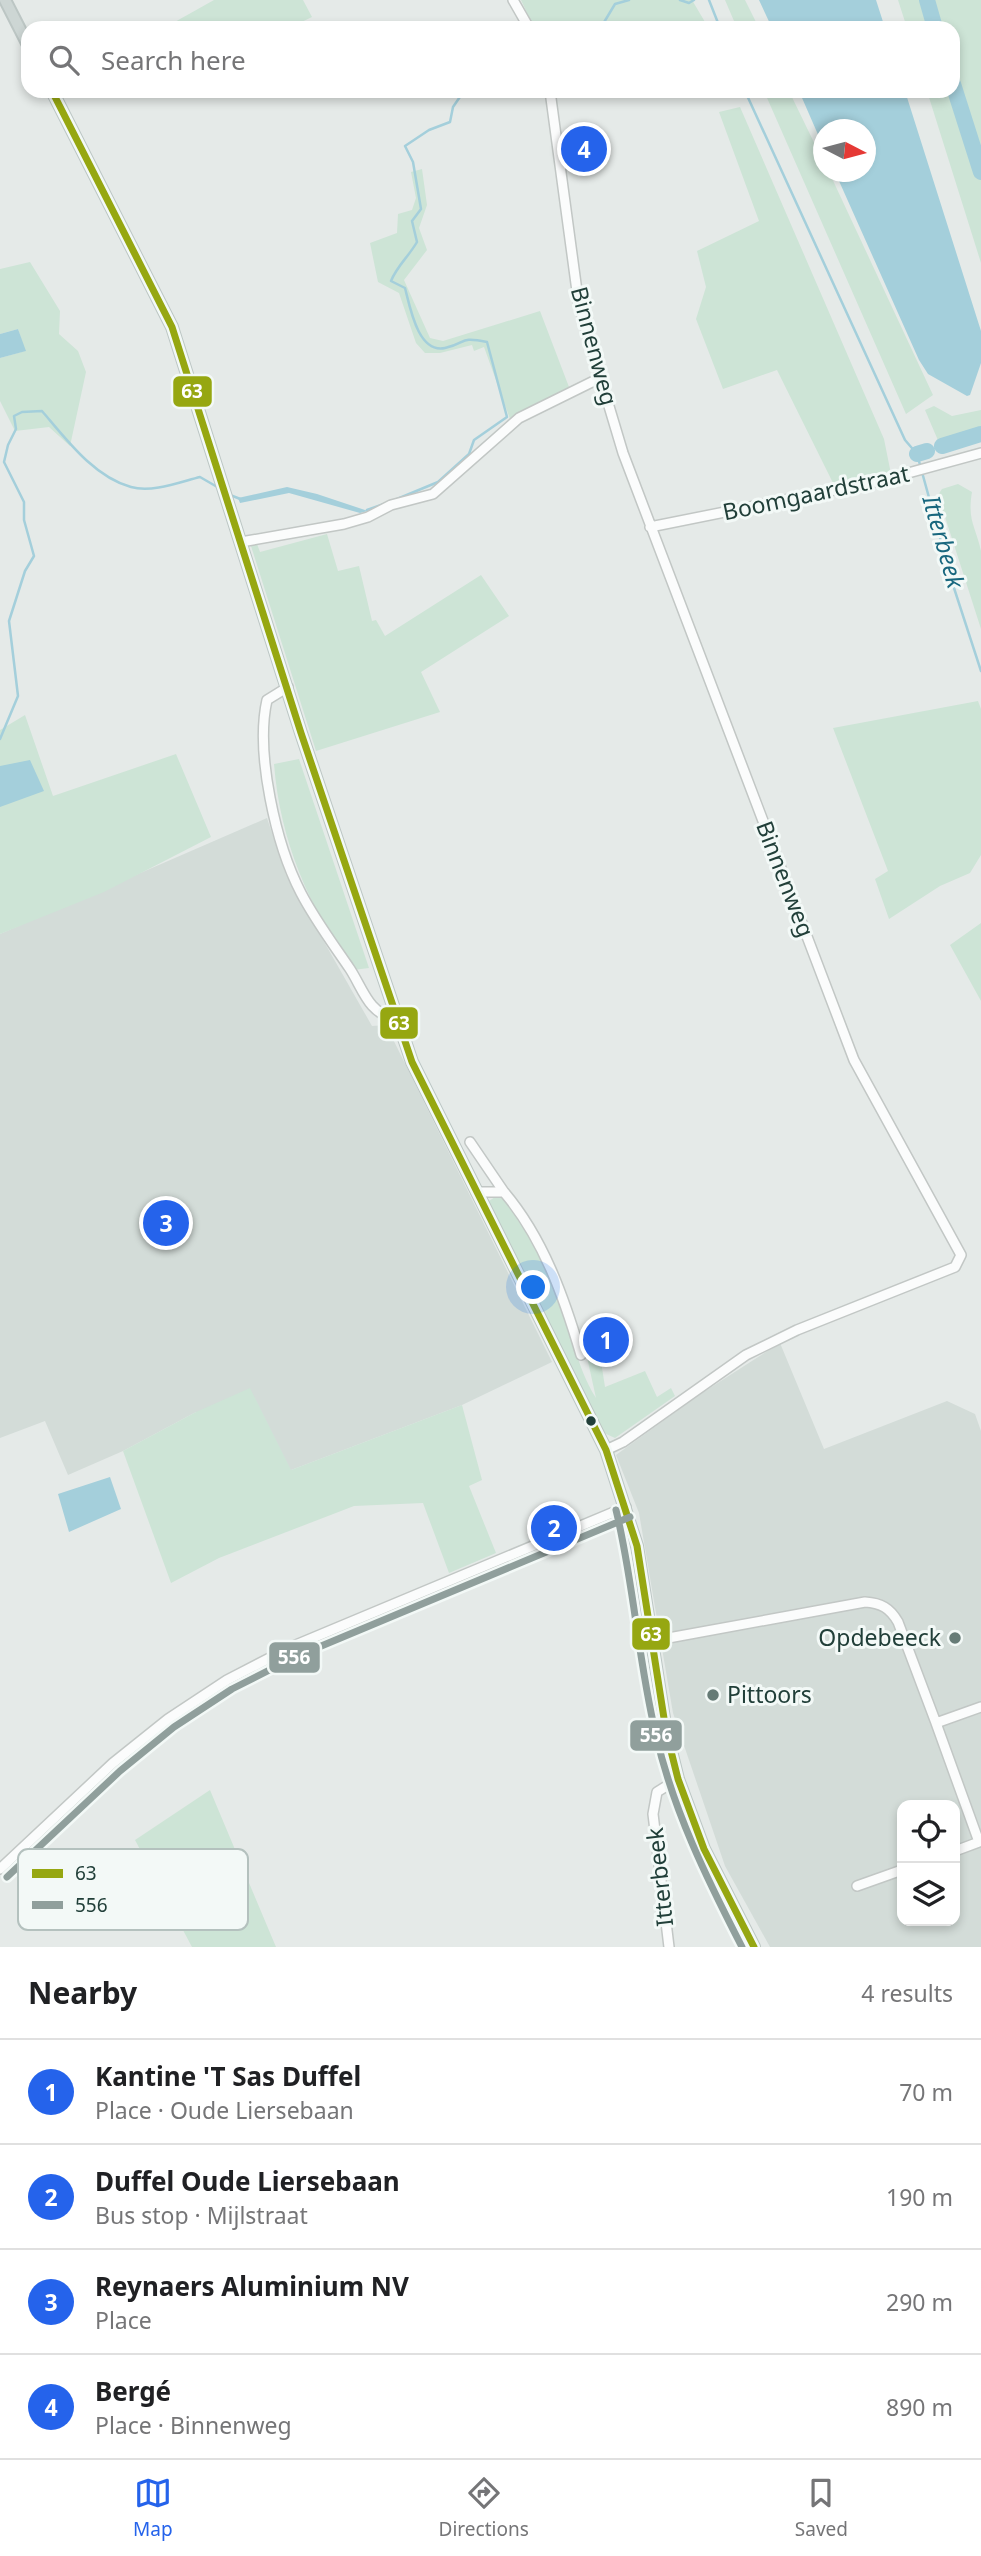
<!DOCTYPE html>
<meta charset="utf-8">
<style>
:root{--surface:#fff;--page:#f2f2f2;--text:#202124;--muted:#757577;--line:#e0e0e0;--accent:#2563eb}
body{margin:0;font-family:"Noto Sans",sans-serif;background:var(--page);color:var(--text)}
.controls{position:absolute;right:21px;bottom:21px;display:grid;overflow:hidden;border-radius:14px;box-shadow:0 4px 10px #0003}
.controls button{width:63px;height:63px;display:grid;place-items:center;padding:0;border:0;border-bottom:2px solid var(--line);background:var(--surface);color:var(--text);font:35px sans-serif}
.compass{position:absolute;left:813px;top:119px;width:63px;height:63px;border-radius:50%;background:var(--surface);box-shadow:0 4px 10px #0003;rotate:96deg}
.you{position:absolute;left:534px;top:1288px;width:24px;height:24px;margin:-18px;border:5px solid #fff;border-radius:50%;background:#1a73e8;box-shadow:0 0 0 10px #1a73e833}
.badge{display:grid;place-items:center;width:46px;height:46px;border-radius:50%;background:var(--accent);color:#fff;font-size:23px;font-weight:700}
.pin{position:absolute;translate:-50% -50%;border:4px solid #fff;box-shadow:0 2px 7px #0006}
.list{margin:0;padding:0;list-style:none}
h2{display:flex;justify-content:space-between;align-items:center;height:91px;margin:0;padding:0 28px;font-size:30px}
h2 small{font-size:23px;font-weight:400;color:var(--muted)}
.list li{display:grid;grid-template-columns:46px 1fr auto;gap:21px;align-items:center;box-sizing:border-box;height:105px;padding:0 28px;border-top:2px solid var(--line)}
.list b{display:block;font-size:26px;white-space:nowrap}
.list p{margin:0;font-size:23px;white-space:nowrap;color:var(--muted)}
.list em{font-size:23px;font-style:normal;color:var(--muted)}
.icon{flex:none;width:38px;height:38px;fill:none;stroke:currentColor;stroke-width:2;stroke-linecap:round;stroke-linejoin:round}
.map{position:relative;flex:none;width:981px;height:1947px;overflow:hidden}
.search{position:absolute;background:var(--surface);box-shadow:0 4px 10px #0003;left:21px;right:21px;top:21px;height:77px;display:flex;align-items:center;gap:18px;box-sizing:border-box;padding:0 24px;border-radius:21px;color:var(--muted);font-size:26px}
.sheet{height:511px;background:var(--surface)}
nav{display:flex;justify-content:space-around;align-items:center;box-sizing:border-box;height:98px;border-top:2px solid var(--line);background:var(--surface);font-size:19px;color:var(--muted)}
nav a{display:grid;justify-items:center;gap:4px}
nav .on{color:var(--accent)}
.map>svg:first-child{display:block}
.built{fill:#d3dcd8;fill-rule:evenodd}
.green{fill:#cde4d6}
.water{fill:#a4cfdb}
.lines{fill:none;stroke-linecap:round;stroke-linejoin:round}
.stream{stroke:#a4cfdb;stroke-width:2.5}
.river{stroke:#a4cfdb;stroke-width:16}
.minor-casing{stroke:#c2c7c5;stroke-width:12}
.major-casing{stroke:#bcc6c4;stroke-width:14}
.minor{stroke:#fbfcfc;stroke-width:9}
.major{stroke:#cdd6d4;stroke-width:10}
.bus-1-casing{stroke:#f3f9f7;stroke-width:12}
.bus-2-casing{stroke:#f3f9f7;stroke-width:12}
.bus-1{stroke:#96a711;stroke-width:7}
.bus-2{stroke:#909f9c;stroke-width:7}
.bus-dot{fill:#213f39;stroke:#f3f9f7;stroke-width:2.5}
.poi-dot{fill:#667b76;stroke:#f3f9f7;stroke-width:2.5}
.labels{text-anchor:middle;stroke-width:6;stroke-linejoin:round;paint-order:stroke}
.street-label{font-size:23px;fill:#213f39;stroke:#f3f9f7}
.poi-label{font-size:23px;fill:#213f39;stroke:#f3f9f7;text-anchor:end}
.water-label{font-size:24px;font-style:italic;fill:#18677e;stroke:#f3f9f7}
.key{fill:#f3f9f7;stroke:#b4c1be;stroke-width:2}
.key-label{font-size:19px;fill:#213f39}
.line-badge{stroke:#f3f9f7;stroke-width:2.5}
.badge-label{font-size:19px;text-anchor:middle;font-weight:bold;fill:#fff}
</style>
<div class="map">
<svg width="981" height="1947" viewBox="0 0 981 1947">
<rect width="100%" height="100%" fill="#e5eae8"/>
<path class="built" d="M267 818 286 875 372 1026 386 1025 552 1362 462 1405 291 1470 196 1412 123 1451 68 1475 45 1421 0 1438V934Z
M780 1343 824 1449 947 1401 975 1414 981 1431V1947H770L725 1866 673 1713 639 1513 616 1455 699 1395ZM902 1805H955V1921H902Z"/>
<path class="green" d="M214 0H303L312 17 289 28H164Z
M521 0H692L705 22 670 28H534Z
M725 0H745L759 28H737Z
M898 0H981V263L927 91H953V28H907Z
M764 91H789L823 161 824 172H829L933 395 906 414Z
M740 107 884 439 891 474 834 485 777 370 723 389 696 319 706 287 697 251 759 221 719 112Z
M422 169 427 205 419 228 427 250 404 280 430 338 443 341 540 311 569 387 510 419 484 347 474 351 472 345 440 353H425L416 343 399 293 378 282 370 243 397 233 398 214 412 210 416 198 411 172Z
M30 262 60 311 59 334 78 351 86 372 70 446 49 427 15 431 0 401V358L25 351 18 329 0 334V269Z
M934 406 952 416 981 410V441L943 452 925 410Z
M958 484 972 492C967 521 976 527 981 551 981 575 981 605 981 629L938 495 942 489Z
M327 534 338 571 359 566 372 621 376 620 385 636 481 575 509 616 421 672 440 712 316 751 251 546 257 544 260 552Z
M978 701 981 709V855L970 873 940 886 889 919 875 879 888 871 833 728Z
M25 715 53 796 176 754 211 837 104 892 0 934V730Z
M299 759 369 968 353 970C309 907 280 841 274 764Z
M981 923V1001L950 945Z
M498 1195 505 1198C526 1228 545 1260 558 1295 571 1329 576 1366 596 1398L587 1357 600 1355 605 1387 645 1371 657 1397 671 1388 675 1396 615 1438 604 1433 491 1208 489 1201Z
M250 1388 291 1470 462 1405 482 1480 469 1486 496 1553 449 1573 423 1503 354 1506 219 1558 171 1583 123 1451 196 1412Z
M210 1790 276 1947H192L135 1840Z"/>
<path class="water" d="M759 0H876L885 28H772Z
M799 91H905L981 331V363L970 395 967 396 928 374 919 360 835 172H866V130H824L823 146Z
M18 329 26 351 0 358V334Z
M287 487 317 494 368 511 360 513 289 493 240 503 238 498Z
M30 760 44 791 0 807V766Z
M110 1477 121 1509 69 1532 58 1494Z"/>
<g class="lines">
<path class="stream" d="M680 0 689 3 694 0
M709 0 720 28
M595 28 603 24 615 4 629 0
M745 91 905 440 917 454 954 588 981 671
M230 495 243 500
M397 499 438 482 469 454 474 440 507 417 487 342C458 336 468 343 445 348 418 354 410 307 405 288L391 281C397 266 409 256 417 242L412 221 421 209 413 162 405 146 429 130 450 122 453 107 464 91
M367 510 384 504
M0 739 18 696 9 621 25 571 34 556 24 520V502L4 462 8 445 16 429 14 416 22 412 42 411C66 439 94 477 131 487 152 493 180 482 200 477L219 488"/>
<path class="river" d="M927 0 935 28
M953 84 981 172
M942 446 981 434
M917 454 927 451"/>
<defs>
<path id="minor" d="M513 0 529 28
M550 91 579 306 623 453 854 1060 961 1255 955 1267 797 1330 746 1355 623 1442 606 1450
M650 527 879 481 981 453
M241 542 344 524 368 517 391 505 433 494 519 418 600 378
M288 687 267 700C255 753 276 845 301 893 315 920 333 944 350 969 363 989 369 1014 394 1018
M470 1142 504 1192
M476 1192H504C543 1238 564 1297 581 1355
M652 1641 865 1602C881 1603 890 1608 898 1622L936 1723
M955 1851 979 1842 936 1723 981 1707
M0 1869 113 1763 168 1719 227 1680 291 1647 626 1507
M857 1886 902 1870
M669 1947 653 1814 657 1792 678 1779"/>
<path id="major" d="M5 0 28 45
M52 91 172 327 301 733 412 1062 606 1450 637 1546 666 1731 678 1779 704 1849 754 1947"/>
</defs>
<use href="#minor" class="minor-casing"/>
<use href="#major" class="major-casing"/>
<use href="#minor" class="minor"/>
<use href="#major" class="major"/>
<defs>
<path id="bus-1" d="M52 91 172 327 301 733 412 1062 606 1450 637 1546 666 1731 678 1779 704 1849 754 1947"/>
<path id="bus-2" d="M616 1510C634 1584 638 1661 656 1735 673 1810 707 1879 742 1947
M7 1877 120 1771 174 1727 232 1689 295 1657 630 1517"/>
</defs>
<use href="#bus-1" class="bus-1-casing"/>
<use href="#bus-2" class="bus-2-casing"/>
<use href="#bus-1" class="bus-1"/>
<use href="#bus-2" class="bus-2"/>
</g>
<circle class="bus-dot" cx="591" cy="1421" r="6"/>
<g class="poi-dot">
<circle cx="955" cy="1638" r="7"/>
<circle cx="713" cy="1695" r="7"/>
</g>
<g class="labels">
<g class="street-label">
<text transform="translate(594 346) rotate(75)" y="8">Binnenweg</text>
<text transform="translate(816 493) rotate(-12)" y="8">Boomgaardstraat</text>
<text transform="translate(785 879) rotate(69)" y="8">Binnenweg</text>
<text transform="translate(660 1877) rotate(-96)" y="8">Itterbeek</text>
</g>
<g class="poi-label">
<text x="941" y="1646">Opdebeeck</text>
<text x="727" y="1703" text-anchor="start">Pittoors</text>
</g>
<g class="water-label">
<text transform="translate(943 542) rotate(74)" y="8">Itterbeek</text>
</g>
</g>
<rect x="18" y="1849" width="230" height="81" rx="10" class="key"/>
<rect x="32" y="1869" width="31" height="9" fill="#96a711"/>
<rect x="32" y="1901" width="31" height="8" fill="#909f9c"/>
<g class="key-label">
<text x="75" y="1880">63</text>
<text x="75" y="1912">556</text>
</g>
<g class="line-badge">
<rect x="172" y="375" width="41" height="33" rx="7" fill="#96a711"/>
<rect x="379" y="1006" width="40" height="34" rx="7" fill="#96a711"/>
<rect x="631" y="1617" width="40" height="34" rx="7" fill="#96a711"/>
<rect x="268" y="1641" width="53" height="33" rx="7" fill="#909f9c"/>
<rect x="629" y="1719" width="54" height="33" rx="7" fill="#909f9c"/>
</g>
<g class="badge-label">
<text x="192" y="398">63</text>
<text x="399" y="1030">63</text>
<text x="651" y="1641">63</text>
<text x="294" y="1664">556</text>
<text x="656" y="1742">556</text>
</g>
</svg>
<div class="controls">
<button><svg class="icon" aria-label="locate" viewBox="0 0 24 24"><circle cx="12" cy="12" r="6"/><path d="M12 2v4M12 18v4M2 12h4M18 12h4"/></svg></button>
<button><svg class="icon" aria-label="layers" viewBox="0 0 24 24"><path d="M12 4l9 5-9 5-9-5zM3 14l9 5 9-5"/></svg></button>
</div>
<svg class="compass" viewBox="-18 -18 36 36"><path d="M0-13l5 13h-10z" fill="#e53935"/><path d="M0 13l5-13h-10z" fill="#757577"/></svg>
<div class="you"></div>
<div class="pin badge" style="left:606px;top:1340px">1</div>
<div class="pin badge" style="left:554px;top:1528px">2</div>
<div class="pin badge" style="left:166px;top:1223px">3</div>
<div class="pin badge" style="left:584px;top:149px">4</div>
<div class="search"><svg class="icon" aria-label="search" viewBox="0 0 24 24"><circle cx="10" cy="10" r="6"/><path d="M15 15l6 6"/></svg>Search here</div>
</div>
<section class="sheet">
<h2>Nearby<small>4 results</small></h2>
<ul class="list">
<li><span class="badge">1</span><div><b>Kantine 'T Sas Duffel</b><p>Place · Oude Liersebaan</p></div><em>70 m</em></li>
<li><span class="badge">2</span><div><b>Duffel Oude Liersebaan</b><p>Bus stop · Mijlstraat</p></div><em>190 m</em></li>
<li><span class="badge">3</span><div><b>Reynaers Aluminium NV</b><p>Place</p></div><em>290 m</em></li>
<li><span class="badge">4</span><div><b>Bergé</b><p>Place · Binnenweg</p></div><em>890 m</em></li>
</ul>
</section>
<nav>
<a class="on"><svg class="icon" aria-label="map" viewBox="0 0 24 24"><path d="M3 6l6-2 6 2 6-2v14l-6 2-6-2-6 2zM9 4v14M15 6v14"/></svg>Map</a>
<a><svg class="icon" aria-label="directions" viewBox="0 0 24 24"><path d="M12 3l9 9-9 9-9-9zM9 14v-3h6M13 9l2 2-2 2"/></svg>Directions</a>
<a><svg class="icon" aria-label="saved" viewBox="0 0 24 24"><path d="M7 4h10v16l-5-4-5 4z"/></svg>Saved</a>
</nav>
